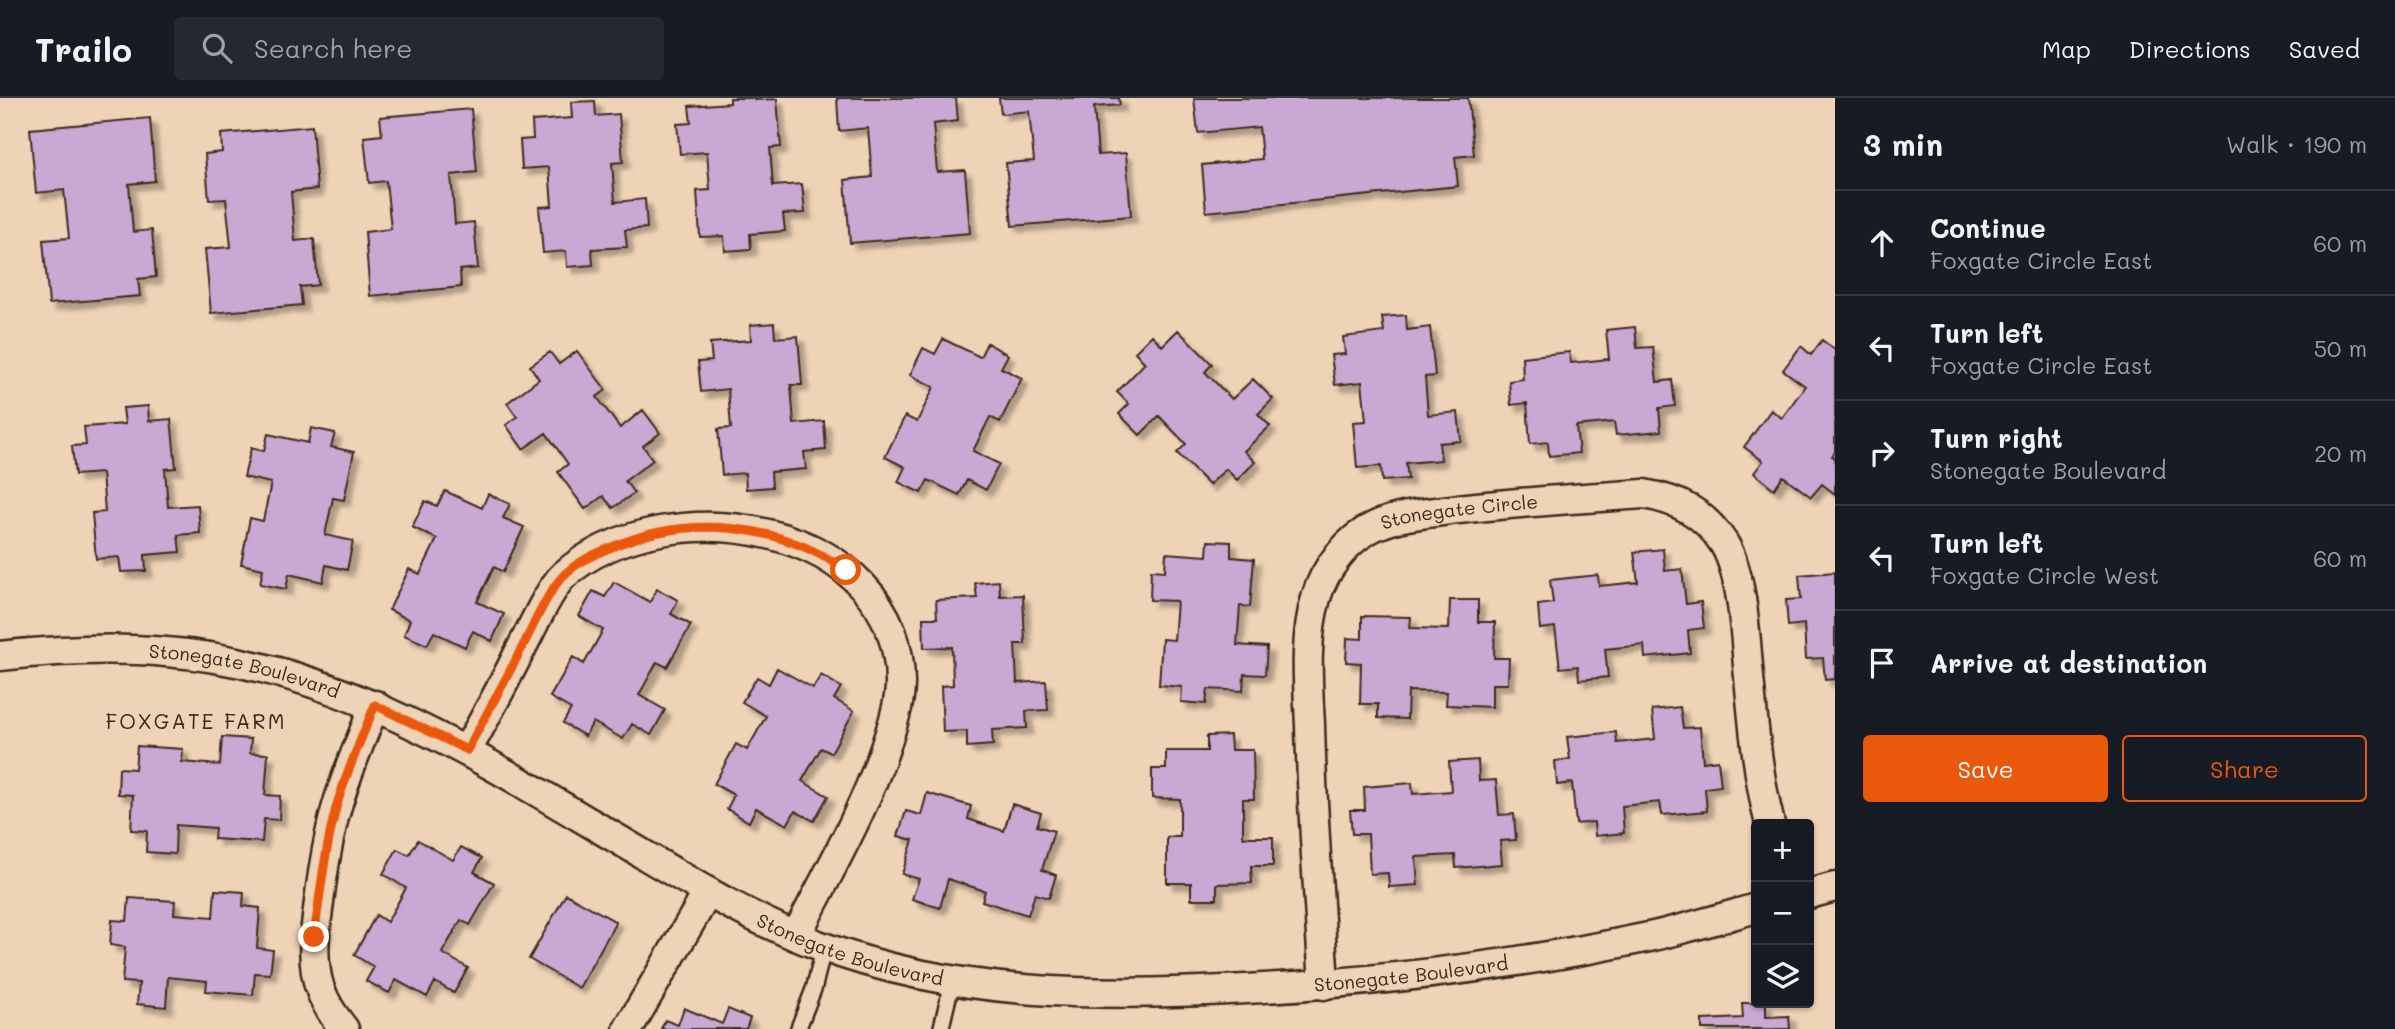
<!DOCTYPE html>
<meta charset="utf-8">
<style>
:root{--surface:#171b24;--page:#242831;--text:#f1f3f6;--muted:#9ea1a6;--line:#363941;--accent:#ea580c}
body{margin:0;font-family:Mali,sans-serif;background:var(--page);color:var(--text)}
.controls{position:absolute;right:21px;bottom:21px;display:grid;overflow:hidden;border-radius:7px;box-shadow:0 2px 5px #0004}
.controls button{width:63px;height:63px;display:grid;place-items:center;padding:0;border:0;border-bottom:2px solid var(--line);background:var(--surface);color:var(--text);font:35px sans-serif}
.stop{position:absolute;width:21px;height:21px;margin:-16px;border:5px solid #ea580c;border-radius:50%;background:#fff}
.stop.end{background:#ea580c;border-color:#fff;box-shadow:0 2px 7px #0008}
.list{margin:0;padding:0;list-style:none}
h2{display:flex;justify-content:space-between;align-items:center;height:91px;margin:0;padding:0 28px;font-size:30px}
h2 small{font-size:23px;font-weight:400;color:var(--muted)}
.list li{display:grid;grid-template-columns:46px 1fr auto;gap:21px;align-items:center;box-sizing:border-box;height:105px;padding:0 28px;border-top:2px solid var(--line)}
.list b{display:block;font-size:26px;white-space:nowrap}
.list p{margin:0;font-size:23px;white-space:nowrap;color:var(--muted)}
.list em{font-size:23px;font-style:normal;color:var(--muted)}
.actions{display:flex;gap:14px;padding:21px 28px}
.actions a{flex:1;padding:16px 0;border:2px solid var(--accent);border-radius:7px;text-align:center;font-size:24px;color:var(--accent)}
.actions .main{background:var(--accent);color:#fff}
.icon{flex:none;width:38px;height:38px;fill:none;stroke:currentColor;stroke-width:2;stroke-linecap:round;stroke-linejoin:round}
.map{position:relative;flex:none;width:1835px;height:931px;overflow:hidden}
header{display:flex;align-items:center;gap:42px;box-sizing:border-box;height:98px;padding:0 35px;background:var(--surface);border-bottom:2px solid var(--line)}
header strong{font-size:33px}
nav{display:flex;gap:38px;margin-inline-start:auto;font-size:24px}
.search{width:490px;height:63px;background:var(--page);display:flex;align-items:center;gap:18px;box-sizing:border-box;padding:0 24px;border-radius:7px;color:var(--muted);font-size:26px}
main{display:flex}
aside{flex:1;background:var(--surface)}
.map>svg:first-child{display:block}
.building{fill:#c9a8d3;stroke:#3b2a1e;stroke-width:2;filter:url(#shadow)}
.lines{fill:none;stroke-linecap:round;stroke-linejoin:round}
.service-casing{stroke:#3b2a1e;stroke-width:19}
.minor-casing{stroke:#3b2a1e;stroke-width:33}
.service{stroke:#efd3b6;stroke-width:14}
.minor{stroke:#efd3b6;stroke-width:28}
.route{stroke:#ea580c;stroke-width:9}
.labels{text-anchor:middle;stroke-width:5;stroke-linejoin:round;paint-order:stroke}
.street-label{font-size:19px;fill:#3b2a1e;stroke:#efd3b6}
.neighbourhood-label{font-size:21px;letter-spacing:2px;fill:#3b2a1e;stroke:#efd3b6}
</style>
<header>
<strong>Trailo</strong>
<div class="search"><svg class="icon" aria-label="search" viewBox="0 0 24 24"><circle cx="10" cy="10" r="6"/><path d="M15 15l6 6"/></svg>Search here</div>
<nav><a>Map</a><a>Directions</a><a>Saved</a></nav>
</header>
<main>
<div class="map">
<svg width="1835" height="931" viewBox="0 0 1835 931">
<defs>
<filter id="shadow"><feDropShadow dx="6" dy="6" stdDeviation="2" flood-color="#0004"/></filter>
</defs>
<rect width="100%" height="100%" fill="#efd3b6"/>
<filter id="ink" filterUnits="userSpaceOnUse"><feTurbulence type="fractalNoise" baseFrequency=".0143" numOctaves="2"/><feDisplacementMap in="SourceGraphic" scale="14" xChannelSelector="R" yChannelSelector="G"/><feConvolveMatrix kernelMatrix="1 2 1 2 8 2 1 2 1" color-interpolation-filters="sRGB"/></filter>
<g filter="url(#ink)">
<path class="building" d="M730 0H754V2L777 1 781 49 770 50 773 88 802 86 805 115 783 116 785 133 750 136 751 151 725 153 724 138 700 139 697 93 710 92 707 54 680 56 677 26 691 25 689 8 730 5Z
M837 0H956L958 23 933 26 937 74 965 72 970 135 850 145 845 82 872 79 868 30 839 33Z
M999 0H1119L1120 7 1094 9 1098 57 1126 55 1131 118 1012 128 1006 65 1034 63 1029 13 1001 16Z
M1194 0H1468L1474 57 1455 59 1458 88 1206 114 1202 67 1262 61 1259 29 1198 35Z
M595 3 596 18 619 16 623 64 612 65 615 104 645 101 647 130 625 132 627 149 592 151 593 167 567 169 566 153 543 155 539 109 552 108 549 69 522 71 520 42 533 41 532 23 572 20 571 4Z
M471 11 477 74 451 77 455 126 474 124 478 170 460 172 461 189 370 198 365 134 391 131 386 83 369 85 364 39 382 37 380 19Z
M150 20 155 83 129 86 133 134 152 132 156 179 138 181 140 198 49 206 43 142 69 140 64 92 36 95 30 31Z
M312 28 317 91 291 94 295 143 314 141 318 187 300 189 302 207 211 215 205 151 231 149 226 101 209 102 205 56 222 54 221 36Z
M1406 217 1407 232 1430 229 1435 278 1425 279 1428 317 1458 314 1461 343 1439 345 1441 362 1406 365 1408 381 1382 383 1381 368 1357 370 1353 324 1366 323 1362 284 1335 287 1331 257 1345 256 1343 239 1384 234 1382 219Z
M774 225 775 240 798 238 802 287H791L794 326 824 323 826 352 804 354 806 371 771 374 772 389 746 391 745 375 722 377 718 331 731 330 728 291 701 294 698 264 712 263 710 245 751 242 750 227Z
M1635 229 1637 250 1653 249 1657 284 1672 282 1675 308 1659 310 1661 333 1616 337 1614 324 1576 328 1579 355 1549 358 1548 344 1530 346 1527 305 1511 307 1509 283 1523 281 1522 259 1569 254 1571 265 1609 261 1606 232Z
M1178 232 1212 266 1205 274 1232 301 1253 281 1273 301 1258 316 1270 328 1244 353 1255 364 1237 382 1226 371 1209 387 1177 355 1186 346 1159 318 1140 337 1119 316 1129 306 1117 294 1145 265 1135 254 1152 237 1162 248Z
M943 241 980 259 987 245 1008 257 1001 270 1022 280 1000 324 990 319 973 353 999 366 986 392 967 382 959 397 928 382 921 395 898 384 905 369 885 359 905 318 917 324 934 289 910 277 923 250 935 256Z
M1822 242 1835 252V354L1832 358 1835 360V396L1822 386 1811 399 1783 378 1774 391 1754 375 1763 363 1744 349 1771 312 1782 320 1805 288 1783 272 1801 248 1811 257Z
M577 253 606 292 597 299 620 330 643 312 660 335 643 348 653 362 625 383 634 395 613 410 603 398 585 411 558 374 568 366 546 335 523 351 506 327 517 319 507 305 539 281 530 268 550 254 559 266Z
M148 308 149 323 171 321 176 370 165 371 168 409 198 407 200 435 178 437 180 454 145 457 146 473 121 474 119 459 96 461 92 415 105 414 102 375 75 377 72 348 86 347 84 329 125 326 123 310Z
M311 330 335 335 331 349 354 354 344 402 333 400 325 437 353 443 347 472 326 467 323 484 289 476 286 491 260 486 263 471 241 466 250 420 263 423 271 385 244 379 251 350 264 353 268 336 308 345Z
M445 393 482 410 488 396 510 406 503 420 524 429 503 474 494 469 477 504 504 516 492 543 473 533 465 549 434 534 427 547 404 537 410 522 389 512 409 471 420 476 437 441 412 429 425 403 437 408Z
M1208 443 1231 444V459L1254 461 1250 509 1240 508 1237 547 1267 549 1265 577 1244 576 1243 593 1208 591 1206 606 1181 604 1182 589 1159 587 1162 541 1174 542 1177 503 1150 502 1151 472 1165 473 1166 455 1207 458Z
M1663 451 1665 473 1682 471 1686 506 1701 504 1704 530 1688 532 1690 555 1645 560 1644 547 1605 551 1608 579 1579 582 1578 568 1560 570 1555 529 1540 531 1538 507 1553 505 1550 482 1598 477 1599 488 1638 484 1634 454Z
M1835 474V581L1825 582 1823 560 1806 561 1804 526 1788 528 1786 502 1801 501 1799 477Z
M999 483 1000 498 1023 497 1025 546H1015L1017 585 1046 583 1048 612 1026 613 1027 630 992 632 993 647 967 649V633L943 634 941 588 953 587 952 549 924 550 923 520H937L936 502 977 500 975 485Z
M614 484 650 504 657 491 678 502 671 516 691 527 667 569 657 564 639 597 665 612 651 637 632 626 623 641 593 624 585 638 563 625 571 611 550 599 573 559 584 566 603 532 579 518 593 493 605 499Z
M1450 502H1478V524H1495L1494 560H1509L1508 586H1492V609L1446 607 1447 594 1408 593 1407 621 1378 620V606H1360L1361 565 1346 564 1347 540 1362 541V518L1411 519 1410 530 1449 531Z
M777 570 813 590 821 577 841 589 834 601 854 613 831 655 821 650 802 683 828 698 814 723 795 713 787 727 756 710 749 724 727 711 734 697 714 686 736 646 747 652 766 618 742 604 757 579 769 586Z
M1680 609 1683 630 1700 629 1703 664 1718 662 1721 688 1705 690 1707 713 1662 717 1660 704 1622 708 1624 735 1595 738 1594 724 1576 726 1572 685 1557 687 1555 663 1570 661 1567 639 1616 634 1617 645 1655 641 1652 612Z
M1230 637 1231 652H1253L1254 701H1243V739H1273V768H1251L1252 785 1217 786V801H1191V785H1167V739H1180V701L1152 700V671H1166V653H1207V638Z
M222 639 251 641 250 655 268 656 265 697 280 698 279 722 264 721 262 744 214 741 215 730 176 727 175 756 146 754 147 733 131 732 133 697 118 696 119 670 135 671 137 648 183 651 182 664 220 667Z
M1478 662 1479 683 1496 682 1499 717 1514 716 1516 742 1500 743 1502 766 1456 770 1455 757 1416 759 1418 787 1389 789 1388 775 1370 776 1368 736H1352L1350 712H1365L1364 689 1412 685 1413 696 1451 693 1449 664Z
M927 695 971 708 968 721 1004 733 1012 706 1041 715 1037 728 1054 733 1042 772 1056 777 1049 800 1035 796 1028 817 982 803 985 793 948 781 940 810 912 801 919 781 902 776 913 742 898 738 906 713 921 717Z
M418 742 453 762 461 749 482 760 474 774 494 785 470 827 461 822 442 855 468 870 454 895 435 884 427 899 396 882 389 895 366 883 374 869 354 857 376 817 387 824 406 790 383 776 397 751 409 757Z
M215 792 244 794 243 808 260 810 257 850 273 852 270 876 255 875 253 897 206 893 207 883 168 879 166 909 137 906 139 885 122 884 125 849 110 847 112 822 127 823 129 800 175 803 174 816 213 819Z
M566 796 616 824 579 890 529 861Z
M1742 905H1766V919L1789 918 1790 931H1702V922L1743 920Z
M684 910 722 926 728 911 750 920 746 931H661L665 922 678 927Z"/>
<g class="lines">
<defs>
<path id="service" d="M798 931 814 890 824 849
M941 931 952 884"/>
<g id="minor">
<path id="s1" d="M0 558C55 552 111 549 166 554 332 566 475 657 614 739 681 778 746 820 818 847 955 899 1102 899 1246 891 1382 884 1516 867 1649 839 1685 831 1721 820 1756 810"/>
<path d="M467 652C487 617 506 581 524 545 533 528 550 490 564 477 666 387 901 423 900 586 900 604 894 621 889 638 867 708 829 773 796 838"/>
<path d="M1809 796 1835 789"/>
<path id="s2" d="M1324 887C1319 800 1312 714 1310 627 1308 586 1304 540 1316 500 1324 471 1348 440 1375 428 1402 416 1430 415 1458 411 1520 404 1582 400 1644 396 1678 402 1703 414 1723 444 1742 473 1745 533 1748 568 1753 621 1757 675 1770 726"/>
<path d="M344 931C330 914 319 896 316 874 312 851 316 827 319 804 323 772 328 739 337 708 347 674 361 641 375 607"/>
<path d="M628 931 708 794"/>
</g>
</defs>
<use href="#service" class="service-casing"/>
<use href="#minor" class="minor-casing"/>
<use href="#service" class="service"/>
<use href="#minor" class="minor"/>
</g>
</g>
<g class="lines" filter="url(#ink)">
<path class="route" d="M314 839C320 796 325 752 336 710 346 675 361 641 375 607L467 652C487 616 506 581 525 544 534 526 548 494 562 479 575 465 594 456 612 449 689 416 777 425 846 472"/>
</g>
<g class="labels">
<g class="street-label">
<text dy="7" stroke="none"><textPath href="#s2" startOffset="570">Stonegate Circle</textPath></text>
<text dy="7" stroke="none"><textPath href="#s1" startOffset="247">Stonegate Boulevard</textPath></text>
<text dy="7" stroke="none"><textPath href="#s1" startOffset="919">Stonegate Boulevard</textPath></text>
<text dy="7" stroke="none"><textPath href="#s1" startOffset="1486">Stonegate Boulevard</textPath></text>
</g>
<g class="neighbourhood-label">
<text x="196" y="631">FOXGATE FARM</text>
</g>
</g>
</svg>
<div class="controls">
<button>+</button>
<button>−</button>
<button><svg class="icon" aria-label="layers" viewBox="0 0 24 24"><path d="M12 4l9 5-9 5-9-5zM3 14l9 5 9-5"/></svg></button>
</div>
<div class="stop" style="left:846px;top:472px"></div>
<div class="stop end" style="left:314px;top:839px"></div>
</div>
<aside>
<h2>3 min<small>Walk · 190 m</small></h2>
<ul class="list">
<li><svg class="icon" aria-label="ahead" viewBox="0 0 24 24"><path d="M12 20V5M6 11l6-6 6 6"/></svg><div><b>Continue</b><p>Foxgate Circle East</p></div><em>60 m</em></li>
<li><svg class="icon" aria-label="left" viewBox="0 0 24 24"><path d="M17 20v-9H6M10 6l-5 5 5 5"/></svg><div><b>Turn left</b><p>Foxgate Circle East</p></div><em>50 m</em></li>
<li><svg class="icon" aria-label="right" viewBox="0 0 24 24"><path d="M7 20v-9h11M14 6l5 5-5 5"/></svg><div><b>Turn right</b><p>Stonegate Boulevard</p></div><em>20 m</em></li>
<li><svg class="icon" aria-label="left" viewBox="0 0 24 24"><path d="M17 20v-9H6M10 6l-5 5 5 5"/></svg><div><b>Turn left</b><p>Foxgate Circle West</p></div><em>60 m</em></li>
<li><svg class="icon" aria-label="arrive" viewBox="0 0 24 24"><path d="M6 21V4h12l-3 4 3 4H6"/></svg><div><b>Arrive at destination</b></div></li>
</ul>
<div class="actions"><a class="main">Save</a><a>Share</a></div>
</aside>
</main>
